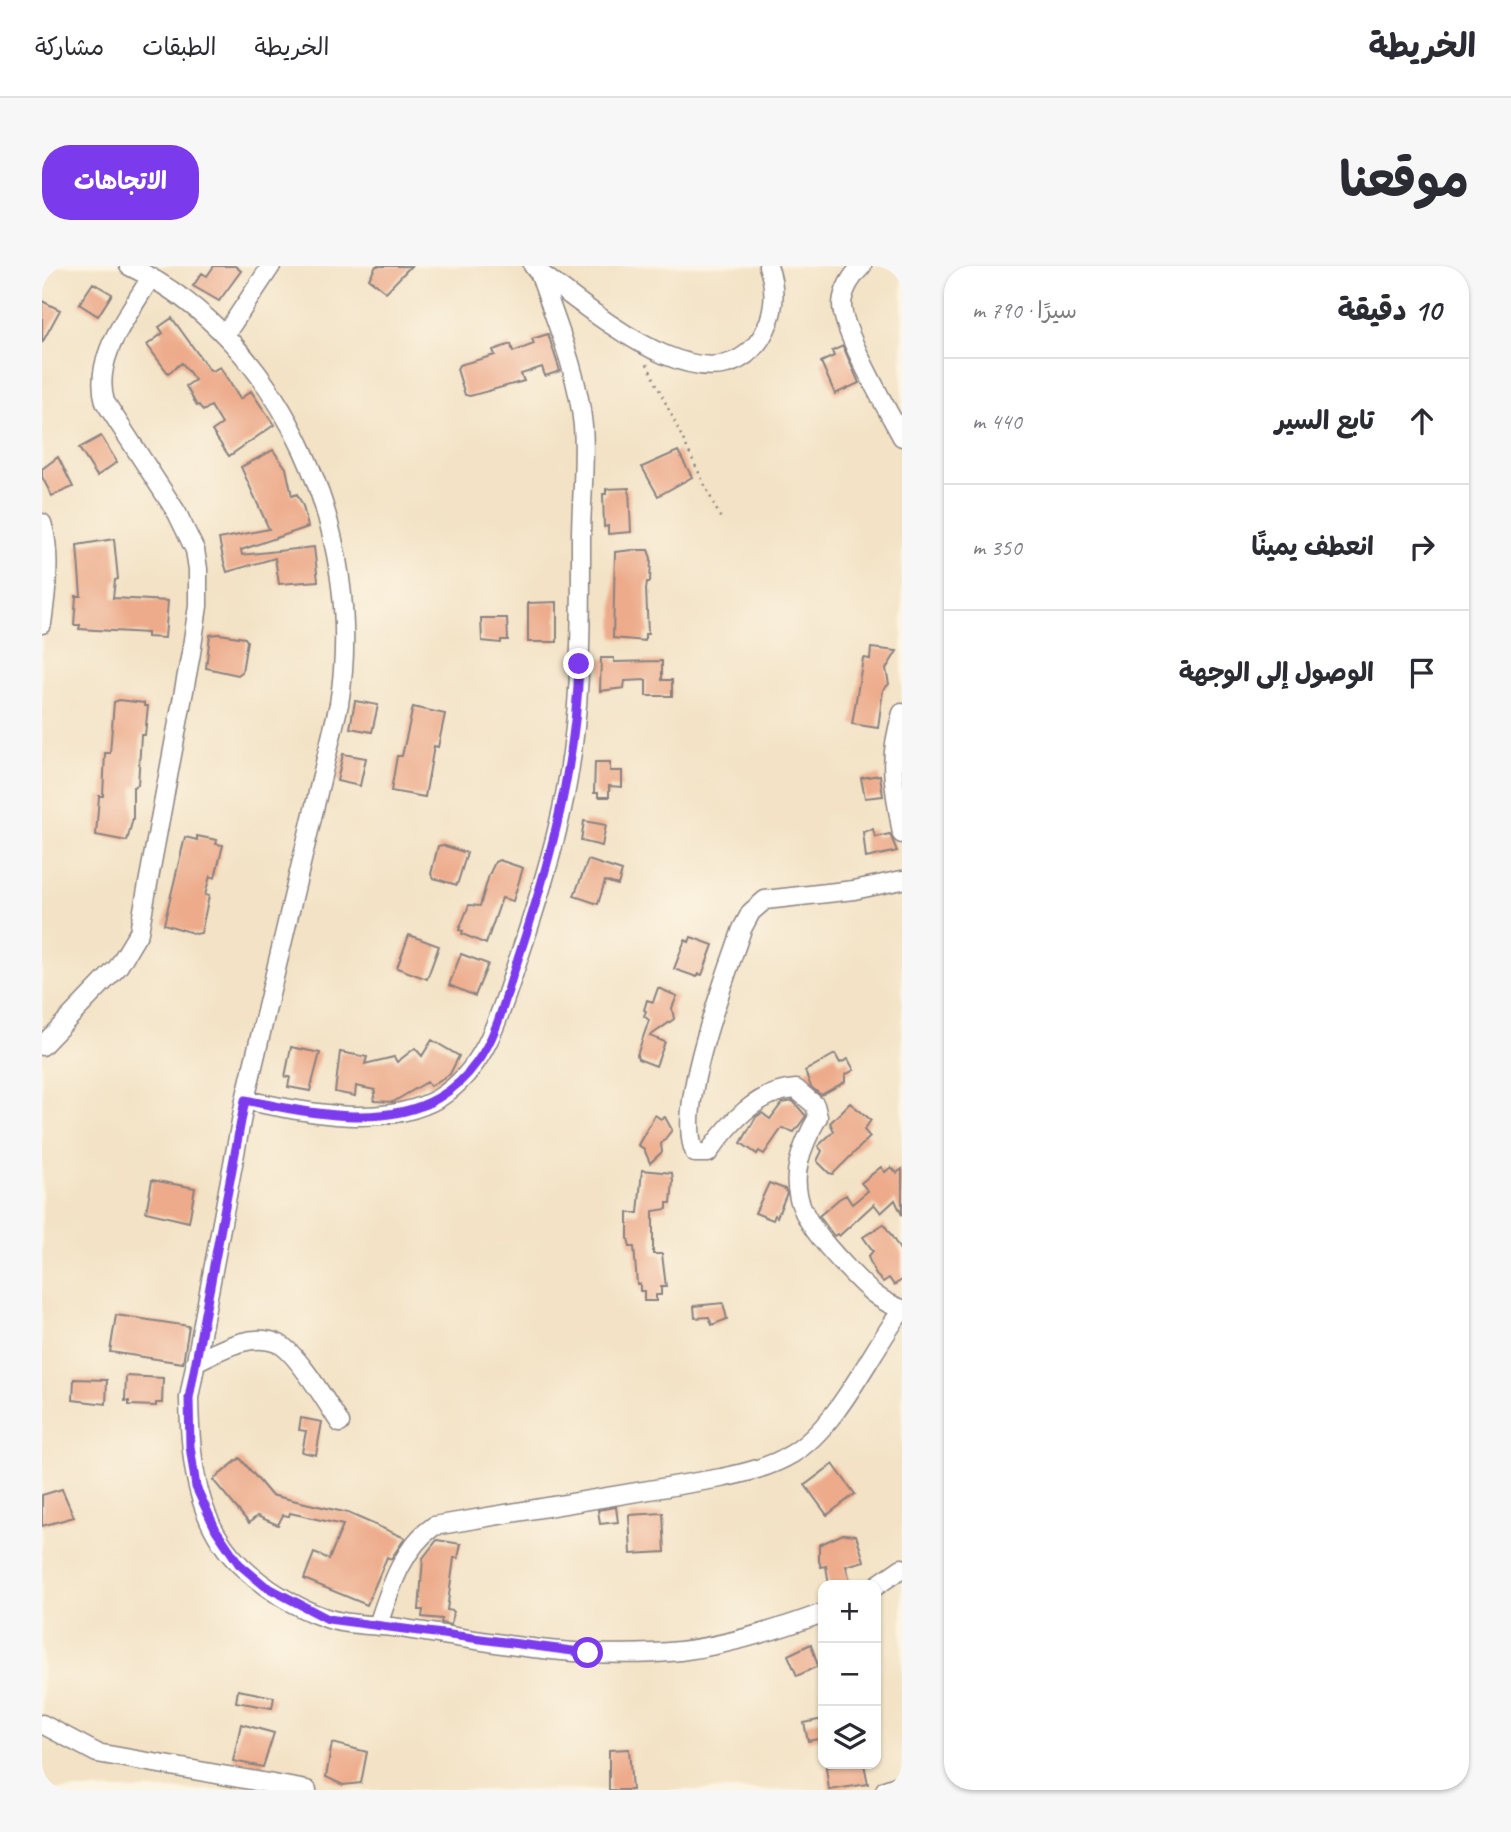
<!DOCTYPE html>
<html lang="ar">
<meta charset="utf-8">
<style>
:root{--surface:#fff;--page:#f7f7f7;--text:#2b2b33;--muted:#7c7c81;--line:#e1e1e2;--accent:#7c3aed}
body{margin:0;font-family:Caveat,"Playpen Sans Arabic",sans-serif;background:var(--page);color:var(--text);direction:rtl}
.controls{position:absolute;right:21px;bottom:21px;display:grid;overflow:hidden;border-radius:14px;box-shadow:0 2px 5px #0004}
.controls button{width:63px;height:63px;display:grid;place-items:center;padding:0;border:0;border-bottom:2px solid var(--line);background:var(--surface);color:var(--text);font:35px sans-serif}
.stop{position:absolute;width:21px;height:21px;margin:-16px;border:5px solid #7c3aed;border-radius:50%;background:#fff}
.stop.end{background:#7c3aed;border-color:#fff;box-shadow:0 2px 7px #0008}
.list{margin:0;padding:0;list-style:none}
h2{display:flex;justify-content:space-between;align-items:center;height:91px;margin:0;padding:0 28px;font-size:30px}
h2 small{font-size:23px;font-weight:400;color:var(--muted)}
.list li{display:grid;grid-template-columns:46px 1fr auto;gap:21px;align-items:center;box-sizing:border-box;height:126px;padding:0 28px;border-top:2px solid var(--line)}
.list b{display:block;font-size:26px;white-space:nowrap}
.list em{font-size:23px;font-style:normal;color:var(--muted)}
.icon{flex:none;width:38px;height:38px;fill:none;stroke:currentColor;stroke-width:2;stroke-linecap:round;stroke-linejoin:round}
.map{position:relative;flex:none;width:860px;height:1524px;overflow:hidden;direction:ltr;border-radius:28px}
header{display:flex;align-items:center;gap:42px;box-sizing:border-box;height:98px;padding:0 35px;background:var(--surface);border-bottom:2px solid var(--line)}
header strong{font-size:33px}
nav{display:flex;gap:38px;margin-inline-start:auto;font-size:24px}
.intro{display:flex;align-items:center;justify-content:space-between;box-sizing:border-box;height:168px;padding:0 42px}
h1{margin:0;font-size:49px}
.button{padding:18px 32px;border-radius:28px;background:var(--accent);color:#fff;font-size:24px;font-weight:700}
main{display:flex;gap:42px;padding:0 42px}
aside{flex:1;background:var(--surface);border-radius:28px;box-shadow:0 2px 5px #0004}
.map>svg:first-child{display:block}
.building{fill:#edab8b}
.lines{fill:none;stroke-linecap:round;stroke-linejoin:round}
.minor-casing{stroke:#8a8280;stroke-width:21}
.path{stroke:#8a8280;stroke-width:2.5;stroke-dasharray:2 5;stroke-linecap:butt}
.minor{stroke:#fff;stroke-width:18}
.route{stroke:#7c3aed;stroke-width:9}
</style>
<header>
<strong>الخريطة</strong>
<nav><a>الخريطة</a><a>الطبقات</a><a>مشاركة</a></nav>
</header>
<div class="intro"><h1>موقعنا</h1><a class="button">الاتجاهات</a></div>
<main>
<aside>
<h2>10 دقيقة<small>سيرًا · 790 m</small></h2>
<ul class="list">
<li><svg class="icon" aria-label="ahead" viewBox="0 0 24 24"><path d="M12 20V5M6 11l6-6 6 6"/></svg><div><b>تابع السير</b></div><em>440 m</em></li>
<li><svg class="icon" aria-label="right" viewBox="0 0 24 24"><path d="M7 20v-9h11M14 6l5 5-5 5"/></svg><div><b>انعطف يمينًا</b></div><em>350 m</em></li>
<li><svg class="icon" aria-label="arrive" viewBox="0 0 24 24"><path d="M6 21V4h12l-3 4 3 4H6"/></svg><div><b>الوصول إلى الوجهة</b></div></li>
</ul>
</aside>
<div class="map">
<svg width="860" height="1524" viewBox="0 0 860 1524">
<rect width="100%" height="100%" fill="#fcf5e5"/>
<filter id="ink" filterUnits="userSpaceOnUse"><feTurbulence type="fractalNoise" baseFrequency=".0143" numOctaves="2"/><feDisplacementMap in="SourceGraphic" scale="14" xChannelSelector="R" yChannelSelector="G"/><feConvolveMatrix kernelMatrix="1 2 1 2 8 2 1 2 1" color-interpolation-filters="sRGB"/></filter>
<filter id="wash" filterUnits="userSpaceOnUse"><feTurbulence type="fractalNoise" baseFrequency=".00686" numOctaves="4" result="noise"/><feDisplacementMap in="SourceGraphic" scale="28" xChannelSelector="R" yChannelSelector="G"/><feGaussianBlur stdDeviation="1.57" result="paint"/><feColorMatrix in="noise" values="0 0 0 0 0 0 0 0 0 0 0 0 0 0 0 0 0 1.4 0 .05"/><feComposite in="paint" operator="in"/></filter>
<g filter="url(#wash)">
<rect width="100%" height="100%" fill="#f3e2c5"/>
<g id="blocks">
<path class="building" d="M172 0H193L199 5 177 35 151 20 160 7 165 10Z
M334 0H369L344 26 327 13Z
M51 17 70 28 56 50 37 38Z
M0 35 18 44 0 77Z
M130 52 166 102 170 105 178 101 198 133 209 125 232 159 187 190 170 165 180 158 169 140 161 145 157 139 155 140 144 120 153 114 140 97 126 107 105 79 121 67 117 61Z
M506 68 518 105 503 110 500 101 479 108 482 115 428 130 423 129 415 103 417 99 453 89 451 84 469 78 471 86 492 78 490 73Z
M801 80 817 117 793 128 779 96 792 90 790 85Z
M59 170 75 196 55 210 37 182Z
M231 184 244 202 250 230 255 228 261 240 266 261 199 284 200 289 272 281 276 315 237 318 233 292 185 306 182 296 177 273 227 263 199 201Z
M636 185 650 211 616 230 600 201Z
M16 191 31 221 10 230 0 211V203Z
M587 222 589 266 566 268V260L562 261 561 228H564V223Z
M72 273 76 313 73 314 71 332 126 335 123 372 105 371V367L37 363 38 359H32L34 330H39L35 279Z
M591 284H606L609 292 608 316H605L604 323 606 368H603V375L571 372 573 286Z
M515 336V376H486V337Z
M439 352H465L466 374H459V377L440 375Z
M177 368 203 372 205 375 200 406 196 409 164 402 168 369Z
M829 382 855 385 844 403 847 418 841 424 836 462 810 458 821 392 828 393Z
M559 392H572V396L620 395V414H630V430H604V414L583 415 582 422 558 425Z
M77 434 102 437V440H106L103 469H99L96 519 91 521V552L85 575 54 569 57 530H61L63 487H68L72 436Z
M313 435 336 439 330 466 308 462Z
M371 441 403 448 396 481 392 480 383 531 349 525 355 490H360Z
M301 488 324 492 318 520 295 515Z
M553 496H568V505H580V521L567 520V531H556V527H552Z
M838 509 841 530 823 532 819 512Z
M542 555 564 559 560 580 539 575Z
M831 563 833 571 848 568 855 585 824 592 821 566Z
M155 570 175 574 174 578 181 579 173 612 168 610 163 629 167 630 159 667 154 668 122 658 143 571 155 574Z
M400 579 425 587 415 619 391 612 389 608 396 580Z
M457 594 481 602 471 635 460 632 444 678 420 668 421 665 417 664 427 639 438 640 447 609 453 596Z
M546 594 580 605 576 619 563 615 556 638 532 630Z
M367 669 397 680 385 713 355 702Z
M649 671 671 679 660 709 657 708 655 711 632 703 643 674 647 676Z
M419 688 446 698 433 730 407 719Z
M616 722 635 730 630 742 632 753 608 770 623 776 614 800 596 793 595 789 607 754 602 750 604 745 602 744 605 734 611 736Z
M390 774 417 790 408 808 388 820 385 816 351 836 332 835 333 824 314 820 313 830 293 826 298 786 325 791 323 798 352 791 355 796 373 782 380 790Z
M249 781 278 787 268 825 246 821 248 811H243Z
M793 788 798 797 806 793 812 804 803 809V816L779 829 769 821 763 805Z
M751 835 764 850 752 866 740 862 722 888 717 885 715 888 699 877 714 851 720 847 728 853 740 837Z
M808 837 829 854 822 864 828 871 791 908 787 907 775 895 780 885 776 880 792 865 788 857Z
M613 849 619 853 623 851 630 864 619 878 620 886 608 897 602 883 596 879Z
M839 901 843 906 849 901 855 907 860 903V949L853 934 839 947 832 938 797 970 795 968 792 970 777 950 797 933 804 929 810 938 826 925 819 917Z
M600 904 630 907 631 915 629 937H625V943L611 945V988H620L624 1021H619V1029H614V1035H602V1025H598V1018H595L592 981H588L586 972V947H596Z
M110 914 153 922 147 956 104 946Z
M727 917 743 923 745 927 735 951 733 949 731 954 713 947Z
M842 958 860 987V1014L852 1019 847 1012 841 1016 834 1009 826 991 831 985 821 971Z
M681 1037 685 1053 670 1059 667 1051 653 1052 652 1040Z
M74 1049 147 1060 141 1097 68 1086Z
M84 1110 121 1112 120 1137H114V1140L87 1139V1135H83Z
M32 1113 65 1114 64 1138 31 1134Z
M259 1152 280 1156 274 1189 260 1186 264 1165 257 1164Z
M198 1192 229 1229 306 1247 363 1272 349 1293 345 1291 325 1339 262 1313 272 1287 287 1293 301 1259 248 1247 247 1250 241 1249 236 1259 215 1250 207 1257 171 1214Z
M791 1198 813 1228 785 1249 763 1219Z
M20 1223 32 1251 0 1260V1229Z
M574 1241 576 1256 558 1258 556 1244Z
M621 1247 623 1286 589 1288 587 1249Z
M801 1268 814 1269 822 1295 804 1300 808 1315 787 1319 784 1300 779 1301 777 1295V1279Z
M395 1274 419 1278 416 1292H412L405 1344 411 1345 409 1359 399 1357 400 1353 380 1351 381 1344H377L381 1292Z
M769 1378 776 1400 755 1410 746 1389Z
M196 1424 232 1431 230 1442 194 1436Z
M781 1453V1472L766 1475 762 1457Z
M199 1458 232 1467 221 1501 191 1495Z
M290 1477 325 1486 319 1517 301 1519 284 1511Z
M587 1483 590 1524H567V1484Z
M804 1498H822L826 1518 787 1524 784 1501Z"/>
</g>
</g>
<g filter="url(#ink)">
<use href="#blocks" fill-opacity="0" stroke="#8a8280" stroke-width="2"/>
<g class="lines">
<defs>
<path id="minor" d="M87 0C244 75 324 272 297 438L203 834 147 1132C148 1191 153 1256 199 1300 222 1322 254 1342 284 1352 307 1360 335 1358 358 1362 450 1377 544 1395 638 1385 687 1379 735 1364 781 1347
M820 0C810 9 801 24 800 38 799 64 846 145 860 171
M497 6C547 42 668 150 719 72 733 50 735 24 726 0
M183 69 229 0
M0 257C10 288 4 326 0 358
M860 447C845 497 852 518 860 568
M860 614 812 624 723 634 709 646 700 663C684 710 632 843 653 887H666C688 857 715 825 754 823L773 839 776 851C737 919 754 948 805 1002 822 1020 836 1035 860 1043
M0 780 76 701 97 666 149 387 156 340V303L153 284 135 247 63 136C50 91 87 49 109 11
M203 834C262 846 342 864 397 832 445 802 458 747 475 697 492 647 509 595 520 543 540 454 539 362 539 272 539 235 544 197 541 160 536 107 514 56 497 6L491 0
M153 1096C177 1085 208 1066 235 1077 254 1084 286 1139 298 1157
M834 1320 860 1302
M336 1359C348 1323 360 1282 392 1260L679 1212C703 1207 728 1201 750 1188 796 1160 827 1088 860 1044
M0 1458 55 1487 265 1524
M843 1524 860 1518"/>
</defs>
<use href="#minor" class="minor-casing"/>
<path class="path" d="M605 98 679 253"/>
<use href="#minor" class="minor"/>
</g>
</g>
<g class="lines" filter="url(#ink)">
<path class="route" d="M537 398C534 505 505 607 471 708 462 737 454 771 435 796 425 810 410 824 396 832 341 864 262 846 203 834L147 1132 148 1180 154 1221 174 1264 197 1298 223 1320 286 1353 546 1387"/>
</g>
</svg>
<div class="controls">
<button>+</button>
<button>−</button>
<button><svg class="icon" aria-label="layers" viewBox="0 0 24 24"><path d="M12 4l9 5-9 5-9-5zM3 14l9 5 9-5"/></svg></button>
</div>
<div class="stop" style="left:546px;top:1387px"></div>
<div class="stop end" style="left:537px;top:398px"></div>
</div>
</main>
